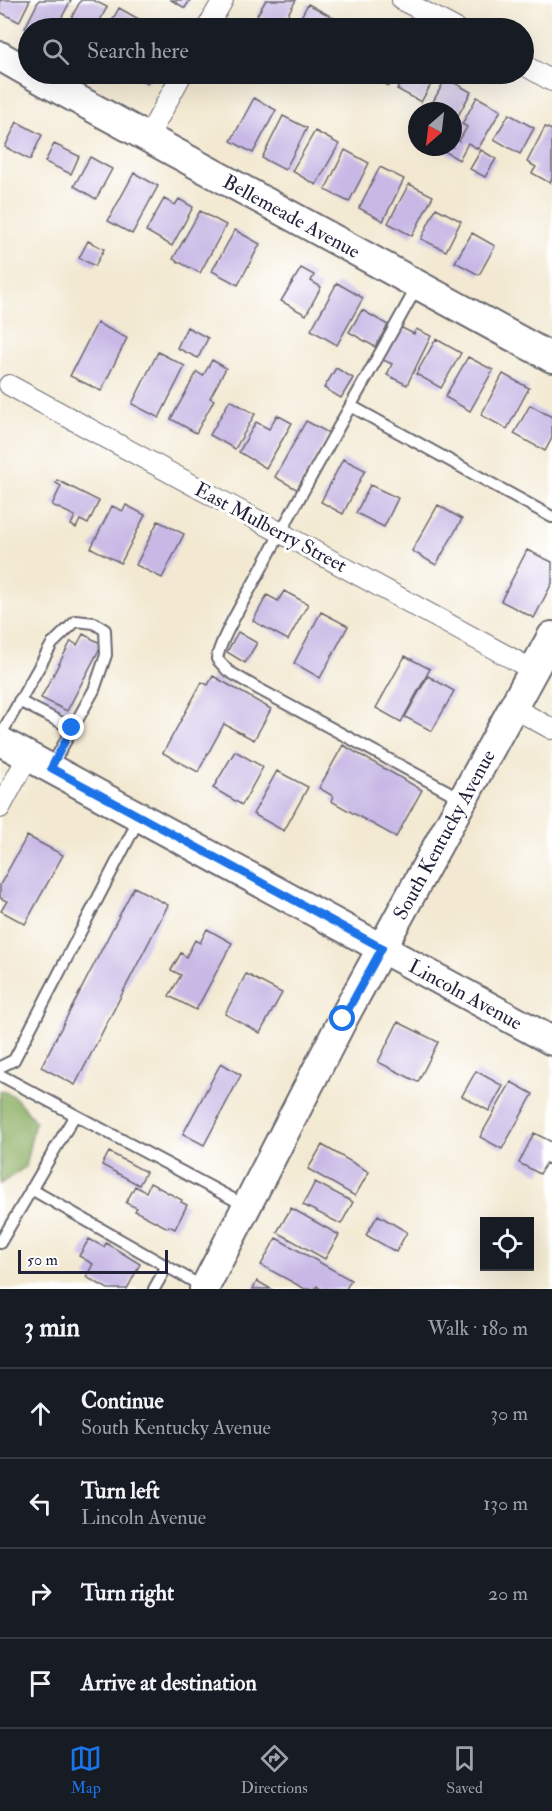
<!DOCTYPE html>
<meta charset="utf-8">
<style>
:root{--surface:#171b24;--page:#242831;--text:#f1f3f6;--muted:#9ea1a6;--line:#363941;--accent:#1a73e8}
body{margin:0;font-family:"IM FELL Double Pica",serif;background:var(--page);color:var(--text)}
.controls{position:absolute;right:18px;bottom:18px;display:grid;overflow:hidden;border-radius:0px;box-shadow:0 6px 24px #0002}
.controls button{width:54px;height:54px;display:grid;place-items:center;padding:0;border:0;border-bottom:2px solid var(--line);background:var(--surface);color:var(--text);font:30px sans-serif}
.compass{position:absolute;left:408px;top:102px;width:54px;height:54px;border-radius:50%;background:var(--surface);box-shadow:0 6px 24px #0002;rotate:208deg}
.scale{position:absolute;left:18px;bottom:15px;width:150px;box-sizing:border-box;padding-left:6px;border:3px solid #22223b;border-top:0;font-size:16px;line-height:21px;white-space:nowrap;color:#22223b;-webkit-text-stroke:4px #fff;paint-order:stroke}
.stop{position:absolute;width:18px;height:18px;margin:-14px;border:4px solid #1a73e8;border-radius:50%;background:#fff}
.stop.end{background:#1a73e8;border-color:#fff;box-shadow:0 2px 6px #0008}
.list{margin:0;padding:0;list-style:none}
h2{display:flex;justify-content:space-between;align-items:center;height:78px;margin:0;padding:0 24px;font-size:26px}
h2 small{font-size:20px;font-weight:400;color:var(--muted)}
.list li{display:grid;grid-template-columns:39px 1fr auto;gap:18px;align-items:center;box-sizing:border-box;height:90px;padding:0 24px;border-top:2px solid var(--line)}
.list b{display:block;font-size:22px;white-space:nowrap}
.list p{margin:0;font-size:20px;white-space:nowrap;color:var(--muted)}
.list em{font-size:20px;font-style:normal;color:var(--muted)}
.icon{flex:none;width:33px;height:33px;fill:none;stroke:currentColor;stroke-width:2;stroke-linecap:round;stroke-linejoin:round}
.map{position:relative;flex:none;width:552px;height:1289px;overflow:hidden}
.search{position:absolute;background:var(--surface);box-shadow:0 6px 24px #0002;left:18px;right:18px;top:18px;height:66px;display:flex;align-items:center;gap:15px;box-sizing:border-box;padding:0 21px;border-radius:33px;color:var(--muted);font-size:22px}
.sheet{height:438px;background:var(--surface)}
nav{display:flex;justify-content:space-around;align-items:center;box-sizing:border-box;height:84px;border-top:2px solid var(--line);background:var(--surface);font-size:16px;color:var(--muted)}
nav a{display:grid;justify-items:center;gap:3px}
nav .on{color:var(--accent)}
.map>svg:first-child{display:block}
.forest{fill:#8caf63;stroke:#57684f;stroke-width:1.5}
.building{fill:#c7b8e5}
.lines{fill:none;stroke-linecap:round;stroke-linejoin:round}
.lane-casing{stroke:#6b6870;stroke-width:14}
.street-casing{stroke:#6b6870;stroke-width:22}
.secondary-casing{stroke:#6b6870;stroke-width:32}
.lane{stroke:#fff;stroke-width:10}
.street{stroke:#fff;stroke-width:20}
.secondary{stroke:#fff;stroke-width:28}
.route{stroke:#1a73e8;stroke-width:8}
.labels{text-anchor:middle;stroke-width:6;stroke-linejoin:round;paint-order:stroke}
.street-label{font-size:20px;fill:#22223b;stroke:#fff}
</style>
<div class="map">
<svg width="552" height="1289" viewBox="0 0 552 1289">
<rect width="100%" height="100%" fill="#fff"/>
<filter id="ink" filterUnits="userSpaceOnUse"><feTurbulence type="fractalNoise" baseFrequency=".0167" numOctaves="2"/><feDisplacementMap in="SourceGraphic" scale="12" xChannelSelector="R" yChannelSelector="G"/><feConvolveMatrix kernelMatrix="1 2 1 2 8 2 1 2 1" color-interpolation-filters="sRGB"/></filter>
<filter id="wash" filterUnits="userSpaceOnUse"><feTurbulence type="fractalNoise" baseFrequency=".008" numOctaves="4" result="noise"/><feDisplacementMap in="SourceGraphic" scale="24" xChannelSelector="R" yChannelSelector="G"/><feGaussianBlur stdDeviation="1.35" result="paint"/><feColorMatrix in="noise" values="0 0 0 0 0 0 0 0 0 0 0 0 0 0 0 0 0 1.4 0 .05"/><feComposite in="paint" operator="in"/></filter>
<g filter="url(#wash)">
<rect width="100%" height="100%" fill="#f3e9d2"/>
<path class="forest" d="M0 1090 14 1096 35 1121 25 1167 0 1184Z"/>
<g id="blocks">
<path class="building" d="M0 0H30L19 22 0 12Z
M39 0H71L56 28 28 30 25 28Z
M81 0H93L107 7 96 28H66Z
M171 0H190L185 8Z
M266 0H296L280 28 257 15Z
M308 4 334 18 328 28H295Z
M119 8 144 22 140 28H108Z
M346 19 364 28H341Z
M129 74H153L147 83Z
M241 74H261L256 82Z
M365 74H396L389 86Z
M406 74H437L421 102 397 89Z
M446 78 471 92 453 125V111H428Z
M477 97 501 110 478 149 468 143 459 160 441 149 442 147H453V138L459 141 467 127 462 124Z
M254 98 276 110 253 153 231 141Z
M509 114 534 128 520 154 494 139Z
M283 116 307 128 285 170 262 158Z
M17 122 42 135 30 160 5 147Z
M545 127 552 130V178L550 183 532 173 536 167 527 162Z
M315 131 339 144 316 185 292 171Z
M54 144 79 156 71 174 45 162Z
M345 150 369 163 349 202 325 190Z
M481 150 496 159 485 177 470 169Z
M90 157 112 169 96 199 74 186Z
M380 167 404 179 383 221 359 208Z
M134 173 158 186 132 234 108 221Z
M409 184 433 196 412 236 388 223Z
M164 199 175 205 179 199 193 207 172 246 146 231Z
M436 208 461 221 446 251 421 239Z
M200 211 226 225 200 273 173 259Z
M235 230 260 244 238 285 212 271Z
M472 233 495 246 479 275 455 262Z
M88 241 104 249 95 266 79 258Z
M301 268 314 275 311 281 321 287 306 315 281 301Z
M337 283 363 298 337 345 311 330Z
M362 310 388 325 375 347 349 332Z
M97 323 127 338 101 391 70 376Z
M187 327 208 338 198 358 177 348Z
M400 327 414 334 416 329 431 336 407 385 387 375 392 364 383 360Z
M436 339 461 353 441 388 416 374Z
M158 352 185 366 159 418 132 404Z
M468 357 493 370 470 411 445 397Z
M212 360 226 368 210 398 214 400 196 433 171 419 197 372 203 376Z
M336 368 353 378 341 398 324 388Z
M503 374 529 388 507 429 481 415Z
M230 400 255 414 235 449 210 435Z
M530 405 552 417V438L545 451 514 434Z
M277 415 292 423 266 468 239 452 256 422 269 429Z
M306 421 329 433 298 490 275 477Z
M343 459 365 470 343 514 321 502Z
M57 480 99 501 88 524 80 520 76 528 71 525 75 516 52 505 61 486 56 483Z
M370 485 398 498 384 527 356 513Z
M126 505 145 515 121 563 91 548 112 506 123 511Z
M438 505 462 519 436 565 412 551Z
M158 521 184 534 162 578 136 565Z
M527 550 552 562V583L534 618 501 601Z
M284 591 308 604 288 640 253 621 267 595 278 601Z
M321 612 348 626 320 678 294 663Z
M238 632 257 643 245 663 227 652Z
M83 634 102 644 67 711 41 698 71 641 77 645Z
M405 656 430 669 401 722 376 708Z
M213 676 271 709 254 740 224 724 198 772 163 753 202 682 208 685Z
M428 676 454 691 432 731 405 717Z
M343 745 422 790 396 837 331 801 333 796 319 788Z
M235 751 263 767 242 805 213 788Z
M277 771 308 787 284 831 253 814Z
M27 836 63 855 25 924 1 911 7 901 0 898V885Z
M134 887 168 905 75 1085 41 1067Z
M207 929 232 943 196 1010 169 996 181 975 171 970 181 953 186 957 195 940 200 943Z
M246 974 282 993 260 1033 225 1014Z
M398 1022 438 1042 418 1082 378 1062Z
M221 1063 241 1075 204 1145 183 1134Z
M476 1071 503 1086 489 1111 462 1096Z
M511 1082 533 1094 502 1149 480 1137Z
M534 1133 552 1142V1166L546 1163 540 1174 519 1163Z
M322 1145 369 1172 355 1196 308 1169Z
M109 1152 146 1172 139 1185 102 1165Z
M315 1182 353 1202 341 1224 303 1205Z
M150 1183 182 1200 181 1202 187 1205 175 1229 169 1226 168 1228 135 1211 137 1208 126 1203 135 1186 146 1192Z
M291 1208 339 1235 325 1259 277 1232Z
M378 1215 407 1232 396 1252 366 1235Z
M276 1238 351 1280 346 1289H321L317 1286 315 1289H305L261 1265Z
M89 1239 104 1247 106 1243 140 1264 127 1289H108L86 1277 93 1264 79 1256Z
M257 1281 271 1289H253Z"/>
</g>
</g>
<g filter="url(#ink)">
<use href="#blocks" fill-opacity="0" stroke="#6b6870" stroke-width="1.5"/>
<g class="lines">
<defs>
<path id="lane" d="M418 285C365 381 310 476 259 573 249 592 219 640 217 659L228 671 257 688 462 799
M351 406 552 517
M19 701 72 728
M0 736 52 644 76 621 94 623 105 630 106 655 94 690 51 767
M0 1067 14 1060 140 817
M0 1075 246 1206
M31 1189 203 1287
M0 1243 75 1115
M154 1289 167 1266"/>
<path id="street" d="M402 0 455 28
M207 28 223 0
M524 65 552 81
M148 137 182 74
M9 385 533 670
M512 707 552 729
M0 808 28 756"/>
<g id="secondary">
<path d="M0 56 28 72"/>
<path id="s1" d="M31 74 552 358"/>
<path id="s2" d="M0 741 552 1041"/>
<path id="s3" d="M204 1289 343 1019 552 636"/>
</g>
</defs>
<use href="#lane" class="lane-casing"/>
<use href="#street" class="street-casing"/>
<use href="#secondary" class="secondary-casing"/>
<use href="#lane" class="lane"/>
<use href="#street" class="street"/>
<use href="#secondary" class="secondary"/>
</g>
</g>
<g class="lines" filter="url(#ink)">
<path class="route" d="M72 728 51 768 382 948 343 1019"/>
</g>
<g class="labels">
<g class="street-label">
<text dy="7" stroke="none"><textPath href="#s1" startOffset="297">Bellemeade Avenue</textPath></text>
<text transform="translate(271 527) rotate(28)" y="7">East Mulberry Street</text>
<text dy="7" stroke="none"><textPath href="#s3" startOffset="514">South Kentucky Avenue</textPath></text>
<text dy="7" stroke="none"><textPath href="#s2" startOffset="530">Lincoln Avenue</textPath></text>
</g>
</g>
</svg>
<div class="controls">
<button><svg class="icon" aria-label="locate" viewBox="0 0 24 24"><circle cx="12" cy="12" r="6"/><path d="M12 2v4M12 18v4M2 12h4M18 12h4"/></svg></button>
</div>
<svg class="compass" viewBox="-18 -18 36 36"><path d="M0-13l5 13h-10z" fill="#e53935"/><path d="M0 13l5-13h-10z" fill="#9ea1a6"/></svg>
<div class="scale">50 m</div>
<div class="stop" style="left:343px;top:1019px"></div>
<div class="stop end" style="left:72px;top:728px"></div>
<div class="search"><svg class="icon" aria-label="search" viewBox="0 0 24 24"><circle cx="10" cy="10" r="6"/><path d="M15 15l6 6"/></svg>Search here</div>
</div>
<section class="sheet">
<h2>3 min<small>Walk · 180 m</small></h2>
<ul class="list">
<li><svg class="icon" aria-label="ahead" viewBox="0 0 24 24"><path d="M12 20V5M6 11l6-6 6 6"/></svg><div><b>Continue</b><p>South Kentucky Avenue</p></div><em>30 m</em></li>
<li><svg class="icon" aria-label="left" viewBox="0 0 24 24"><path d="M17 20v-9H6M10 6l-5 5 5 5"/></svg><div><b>Turn left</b><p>Lincoln Avenue</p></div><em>130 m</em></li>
<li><svg class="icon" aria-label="right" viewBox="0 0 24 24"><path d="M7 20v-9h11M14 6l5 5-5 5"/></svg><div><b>Turn right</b></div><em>20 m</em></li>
<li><svg class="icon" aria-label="arrive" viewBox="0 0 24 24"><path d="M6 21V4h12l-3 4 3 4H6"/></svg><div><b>Arrive at destination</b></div></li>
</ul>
</section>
<nav>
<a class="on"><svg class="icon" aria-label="map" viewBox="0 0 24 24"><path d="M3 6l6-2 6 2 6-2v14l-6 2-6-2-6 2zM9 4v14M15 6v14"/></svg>Map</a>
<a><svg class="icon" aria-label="directions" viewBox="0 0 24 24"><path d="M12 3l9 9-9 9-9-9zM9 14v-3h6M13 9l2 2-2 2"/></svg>Directions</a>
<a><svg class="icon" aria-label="saved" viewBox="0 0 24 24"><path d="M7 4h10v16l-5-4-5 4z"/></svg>Saved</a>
</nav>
